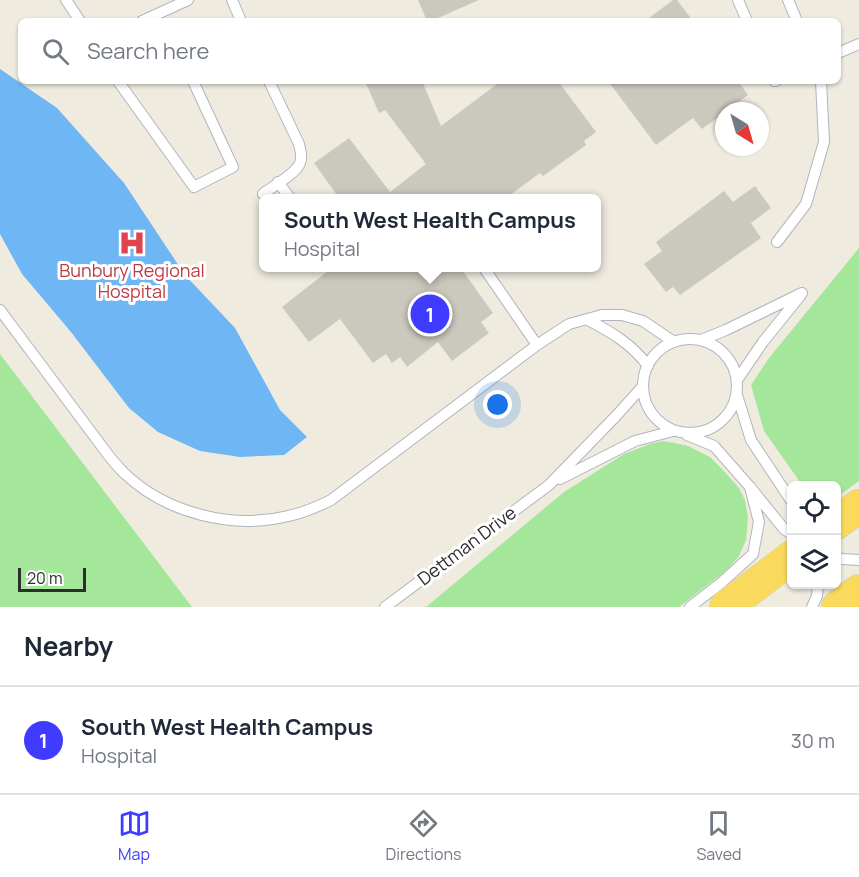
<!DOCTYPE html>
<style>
:root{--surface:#fff;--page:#f6f6f7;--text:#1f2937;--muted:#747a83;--line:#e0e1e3;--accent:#3f3cff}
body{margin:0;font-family:Manrope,sans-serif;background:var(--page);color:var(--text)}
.controls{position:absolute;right:18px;bottom:18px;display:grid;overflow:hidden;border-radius:9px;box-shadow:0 2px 4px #0004}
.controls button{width:54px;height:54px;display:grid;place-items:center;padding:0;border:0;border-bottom:2px solid var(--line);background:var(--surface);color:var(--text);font:30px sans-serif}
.compass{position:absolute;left:715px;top:102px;width:54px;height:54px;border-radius:50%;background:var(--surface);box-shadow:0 2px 4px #0004;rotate:143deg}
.scale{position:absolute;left:18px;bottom:15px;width:68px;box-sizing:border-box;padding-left:6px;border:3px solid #2d2d2d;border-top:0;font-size:16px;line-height:21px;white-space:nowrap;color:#2d2d2d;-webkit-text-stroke:4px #fff;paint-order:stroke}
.you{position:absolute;left:498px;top:405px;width:21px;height:21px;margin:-15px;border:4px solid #fff;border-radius:50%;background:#1a73e8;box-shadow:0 0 0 9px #1a73e833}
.badge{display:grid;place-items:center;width:39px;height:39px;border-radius:50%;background:var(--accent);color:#fff;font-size:20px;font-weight:700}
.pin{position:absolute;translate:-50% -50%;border:3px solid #fff;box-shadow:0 2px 6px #0006}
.popup{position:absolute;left:259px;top:194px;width:342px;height:78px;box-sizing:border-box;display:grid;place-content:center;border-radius:9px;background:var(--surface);filter:drop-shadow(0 2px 4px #0005);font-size:20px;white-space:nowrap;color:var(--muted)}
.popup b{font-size:22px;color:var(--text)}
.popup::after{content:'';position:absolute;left:50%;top:100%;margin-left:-12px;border:12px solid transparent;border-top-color:var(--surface)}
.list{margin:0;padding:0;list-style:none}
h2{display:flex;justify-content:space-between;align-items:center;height:78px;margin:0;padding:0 24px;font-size:26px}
h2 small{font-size:20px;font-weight:400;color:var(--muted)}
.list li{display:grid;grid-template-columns:39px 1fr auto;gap:18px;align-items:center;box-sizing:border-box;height:108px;padding:0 24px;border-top:2px solid var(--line)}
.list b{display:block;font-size:22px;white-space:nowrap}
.list p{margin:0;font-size:20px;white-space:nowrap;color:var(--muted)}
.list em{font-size:20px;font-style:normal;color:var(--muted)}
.icon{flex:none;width:33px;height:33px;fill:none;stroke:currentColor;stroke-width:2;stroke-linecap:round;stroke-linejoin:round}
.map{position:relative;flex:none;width:859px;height:607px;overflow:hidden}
.search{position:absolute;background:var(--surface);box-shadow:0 2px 4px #0004;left:18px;right:18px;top:18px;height:66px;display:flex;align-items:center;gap:15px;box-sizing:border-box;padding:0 21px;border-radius:9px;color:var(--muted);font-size:22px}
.sheet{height:186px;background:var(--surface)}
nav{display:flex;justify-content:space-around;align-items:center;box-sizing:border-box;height:84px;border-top:2px solid var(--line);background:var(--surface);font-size:16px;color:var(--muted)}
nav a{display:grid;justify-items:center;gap:3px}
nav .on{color:var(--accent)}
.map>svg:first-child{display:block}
.green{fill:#a5e79a}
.water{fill:#6fb6f4}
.building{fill:#cbc9be}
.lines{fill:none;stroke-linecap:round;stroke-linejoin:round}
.service-casing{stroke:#b3b3c1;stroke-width:12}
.trunk-casing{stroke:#cdcdcd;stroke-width:34}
.service{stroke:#fff;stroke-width:10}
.trunk{stroke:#fada5c;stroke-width:33}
.labels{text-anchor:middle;stroke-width:6;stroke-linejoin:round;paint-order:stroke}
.health-label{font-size:18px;fill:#be3a42;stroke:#fff}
.street-label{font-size:18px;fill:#2d2d2d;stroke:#fff}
</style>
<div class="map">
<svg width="859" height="607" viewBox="0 0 859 607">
<rect width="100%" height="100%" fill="#efebdf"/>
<path class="green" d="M859 248V481L840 495 837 494 836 485H812L800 482 764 431 751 385 769 358Z
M0 354 192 607H0Z
M663 441 675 443 688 446 710 457 723 470 739 488 745 500 748 518 746 540 739 556 727 570 679 607H426L564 492 624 454 650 444Z"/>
<path class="water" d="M0 69 57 108 124 183 185 275 235 328 280 410 307 437 284 455 240 457 200 451 158 432 129 408 71 332 22 274 0 234Z"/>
<path class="building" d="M418 0H479L431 21H427Z
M673 0H677L693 21H645Z
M365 81H422L441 126 501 81H558L596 132 584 141 586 145 543 176 540 173 506 198H339L314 163 349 138 390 192 426 164 385 110 379 113Z
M608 81H738L748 95 726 111H724V113L702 129 693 118 656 145Z
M755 186 771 208 751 223 761 238 680 295 673 287 666 292 644 264 662 251 656 242 724 191 733 202Z
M333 267H460L493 313 481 322 489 333 452 361 438 342 407 367 400 357 392 363 386 354 373 363 340 319 309 342 282 307Z"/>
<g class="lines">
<defs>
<path id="service" d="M66 0 80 21
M232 0 241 21
M738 0 747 21
M788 0 797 21
M142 21 188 0
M838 53 859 44
M118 81 194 187 233 167 193 81
M774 81H776
M278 182 290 198
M263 194C273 186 296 174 300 163 303 156 300 150 299 144L269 81
M777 242 806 204 824 142 821 81
M484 268 537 345
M0 310 109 456C114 462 119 468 124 473 166 513 232 530 288 516 303 513 317 507 331 500L537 345 569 324 602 315H622L643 321 674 342
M588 320C611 332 632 344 648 366
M643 386a47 47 0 1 1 94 0a47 47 0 1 1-94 0Z
M701 340 726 330 802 293
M737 380 763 342 800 296
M737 395 751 440 792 502
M687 435 714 446 750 487 784 529 792 534
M560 479 635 441 673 431
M836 557 842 559 859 560
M385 607 549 485 616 416 643 386
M690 607 721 583 753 554 759 522 750 487
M812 607 817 596 818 584"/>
<path id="trunk" d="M836 523 859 506
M726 607 792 557
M838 607 859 591"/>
</defs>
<use href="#service" class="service-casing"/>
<use href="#trunk" class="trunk-casing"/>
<use href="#service" class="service"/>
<use href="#trunk" class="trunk"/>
</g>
<defs>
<symbol id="hospital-bare" viewBox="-9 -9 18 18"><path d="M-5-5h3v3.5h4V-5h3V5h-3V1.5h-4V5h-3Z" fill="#e0444e" stroke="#fff" stroke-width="2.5" paint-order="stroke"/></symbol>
</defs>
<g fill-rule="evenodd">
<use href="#hospital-bare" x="113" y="224" width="38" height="38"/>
</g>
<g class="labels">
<g class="health-label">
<text x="132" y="277">Bunbury Regional<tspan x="132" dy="21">Hospital</tspan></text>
</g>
<g class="street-label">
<text transform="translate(467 546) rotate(-37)" y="6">Dettman Drive</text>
</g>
</g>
</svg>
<div class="controls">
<button><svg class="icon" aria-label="locate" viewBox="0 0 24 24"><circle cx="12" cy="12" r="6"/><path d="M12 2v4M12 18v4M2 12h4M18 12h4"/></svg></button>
<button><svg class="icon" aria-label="layers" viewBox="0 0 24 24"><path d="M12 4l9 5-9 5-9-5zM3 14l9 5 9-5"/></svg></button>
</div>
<svg class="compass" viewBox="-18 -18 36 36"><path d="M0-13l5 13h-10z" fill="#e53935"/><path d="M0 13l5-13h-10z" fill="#747a83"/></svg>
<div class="scale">20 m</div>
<div class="you"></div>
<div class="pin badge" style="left:430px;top:314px">1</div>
<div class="popup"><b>South West Health Campus</b>Hospital</div>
<div class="search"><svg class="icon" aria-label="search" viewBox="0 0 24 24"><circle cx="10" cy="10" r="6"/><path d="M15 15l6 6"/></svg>Search here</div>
</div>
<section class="sheet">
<h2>Nearby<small></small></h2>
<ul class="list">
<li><span class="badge">1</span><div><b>South West Health Campus</b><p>Hospital</p></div><em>30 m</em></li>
</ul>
</section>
<nav>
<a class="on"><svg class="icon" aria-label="map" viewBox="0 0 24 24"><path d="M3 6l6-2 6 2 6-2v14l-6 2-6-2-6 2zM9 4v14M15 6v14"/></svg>Map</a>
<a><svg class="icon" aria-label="directions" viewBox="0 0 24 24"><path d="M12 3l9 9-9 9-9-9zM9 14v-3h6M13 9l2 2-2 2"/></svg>Directions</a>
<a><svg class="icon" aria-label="saved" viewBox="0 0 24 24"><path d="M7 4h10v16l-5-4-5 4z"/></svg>Saved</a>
</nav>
